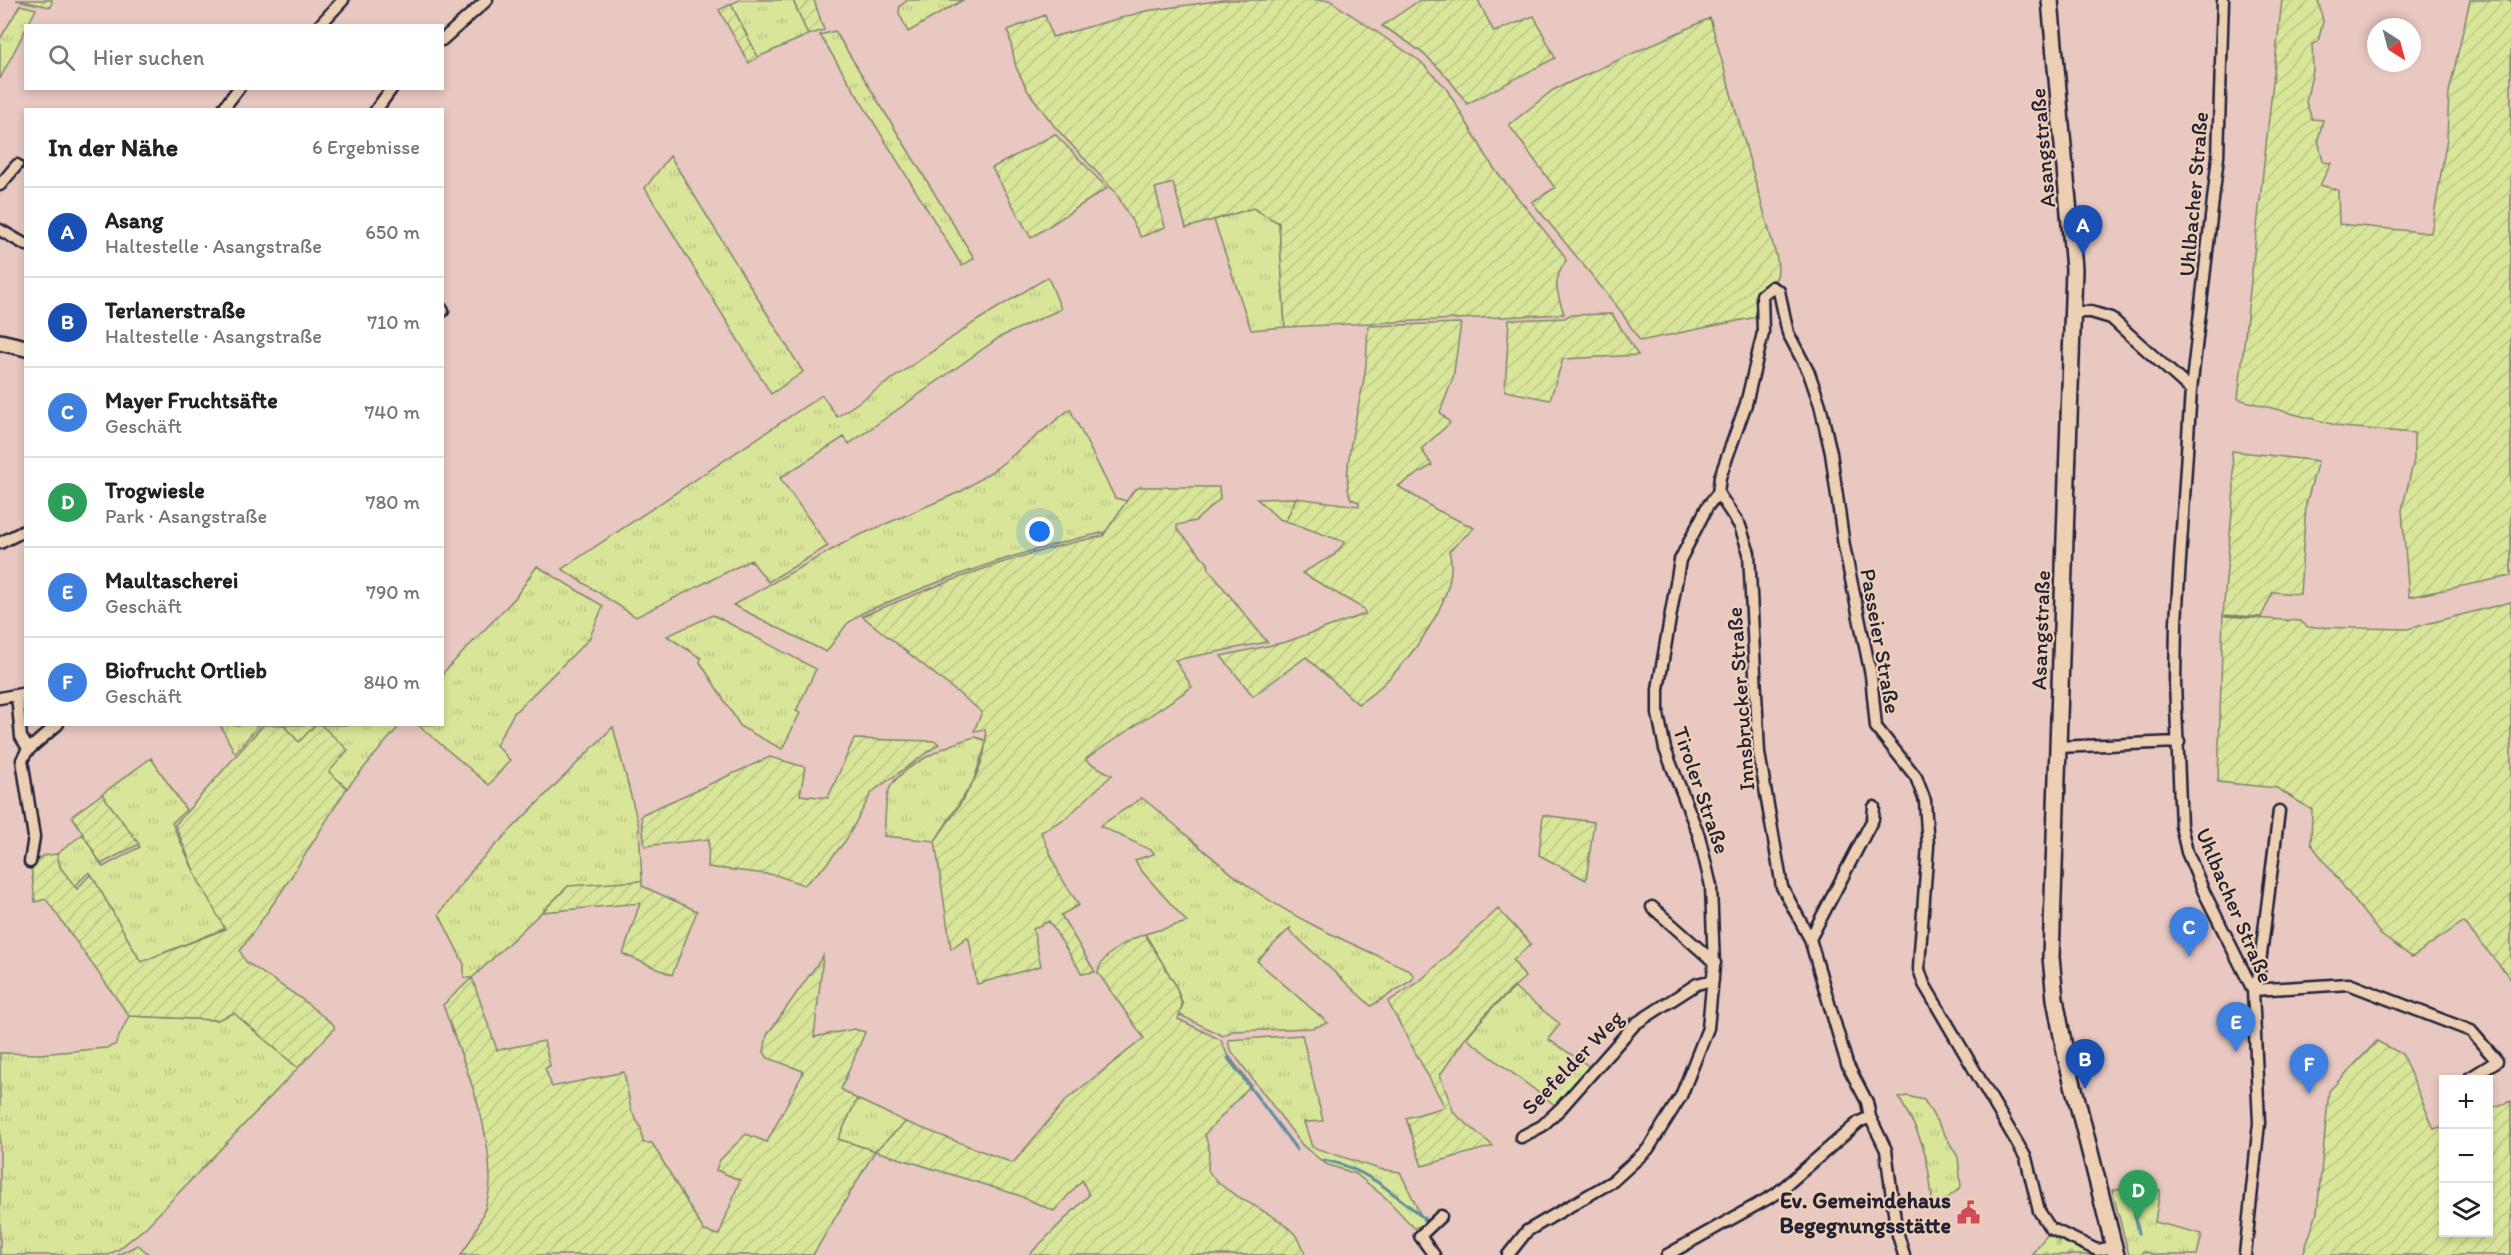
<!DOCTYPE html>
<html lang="de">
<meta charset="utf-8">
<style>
:root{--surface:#fff;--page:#f6f6f6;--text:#222;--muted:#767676;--line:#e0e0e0;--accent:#7c3aed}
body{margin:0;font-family:Itim,sans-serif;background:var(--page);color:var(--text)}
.controls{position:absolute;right:18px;bottom:18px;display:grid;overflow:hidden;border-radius:0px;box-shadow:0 3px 9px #0003}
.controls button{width:54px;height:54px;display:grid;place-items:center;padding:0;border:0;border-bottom:2px solid var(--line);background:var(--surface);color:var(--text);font:30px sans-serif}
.compass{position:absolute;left:2367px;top:18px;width:54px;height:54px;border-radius:50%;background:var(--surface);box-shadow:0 3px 9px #0003;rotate:144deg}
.you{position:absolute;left:1040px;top:532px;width:21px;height:21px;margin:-15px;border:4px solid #fff;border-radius:50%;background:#1a73e8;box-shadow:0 0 0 9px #1a73e833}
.badge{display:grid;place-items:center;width:39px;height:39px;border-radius:50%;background:var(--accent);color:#fff;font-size:20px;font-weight:700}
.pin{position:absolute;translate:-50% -50px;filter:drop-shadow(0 2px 3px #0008)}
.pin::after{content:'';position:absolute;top:32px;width:21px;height:18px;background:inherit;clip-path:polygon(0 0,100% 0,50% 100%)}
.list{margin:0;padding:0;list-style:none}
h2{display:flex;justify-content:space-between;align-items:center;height:78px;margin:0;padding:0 24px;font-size:26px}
h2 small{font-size:20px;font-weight:400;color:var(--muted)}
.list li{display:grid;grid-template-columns:39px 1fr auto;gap:18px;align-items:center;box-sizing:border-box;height:90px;padding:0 24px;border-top:2px solid var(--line)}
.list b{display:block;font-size:22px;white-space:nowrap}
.list p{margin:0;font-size:20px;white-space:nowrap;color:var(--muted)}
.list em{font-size:20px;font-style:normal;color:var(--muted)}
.icon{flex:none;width:33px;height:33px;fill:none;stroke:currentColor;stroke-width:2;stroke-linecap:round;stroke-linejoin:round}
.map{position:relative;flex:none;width:2511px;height:1255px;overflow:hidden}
.search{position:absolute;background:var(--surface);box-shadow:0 3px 9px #0003;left:24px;top:24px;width:420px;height:66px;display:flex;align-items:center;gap:15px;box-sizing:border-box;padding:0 21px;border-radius:0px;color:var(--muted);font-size:22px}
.panel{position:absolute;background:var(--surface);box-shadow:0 3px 9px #0003;left:24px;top:108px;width:420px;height:618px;border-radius:0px}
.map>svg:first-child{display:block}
.grass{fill:url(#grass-tufts);stroke:#7e846a;stroke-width:1.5}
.cemetery{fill:url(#cemetery-stones);stroke:#7e846a;stroke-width:1.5}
.garden{fill:url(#garden-furrows);stroke:#7e846a;stroke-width:1.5}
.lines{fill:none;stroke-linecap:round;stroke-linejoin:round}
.stream{stroke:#5e8ea0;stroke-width:3}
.street-casing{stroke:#22223b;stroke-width:15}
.secondary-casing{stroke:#22223b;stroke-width:20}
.street{stroke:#edd0b4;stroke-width:10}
.secondary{stroke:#edd0b4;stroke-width:15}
.labels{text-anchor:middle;stroke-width:4.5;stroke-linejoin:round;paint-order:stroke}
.street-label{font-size:22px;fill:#22223b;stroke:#edd0b4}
.poi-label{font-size:22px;font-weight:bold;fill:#22223b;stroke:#edd0b4;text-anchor:end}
</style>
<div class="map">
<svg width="2511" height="1255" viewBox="0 0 2511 1255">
<defs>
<pattern id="grass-tufts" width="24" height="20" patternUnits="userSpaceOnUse" patternTransform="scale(1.5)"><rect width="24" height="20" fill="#d9e69a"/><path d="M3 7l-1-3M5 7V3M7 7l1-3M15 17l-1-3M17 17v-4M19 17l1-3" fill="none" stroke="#bac586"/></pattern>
<pattern id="cemetery-stones" width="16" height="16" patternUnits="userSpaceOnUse" patternTransform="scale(1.5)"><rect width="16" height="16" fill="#d9e69a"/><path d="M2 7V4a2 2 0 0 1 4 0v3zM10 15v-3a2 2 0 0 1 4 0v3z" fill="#bac586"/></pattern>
<pattern id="garden-furrows" width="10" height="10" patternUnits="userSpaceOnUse" patternTransform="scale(1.5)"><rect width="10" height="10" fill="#d9e69a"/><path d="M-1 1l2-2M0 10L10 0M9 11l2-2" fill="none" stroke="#bac586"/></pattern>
</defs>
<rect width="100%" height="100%" fill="#e8c8c1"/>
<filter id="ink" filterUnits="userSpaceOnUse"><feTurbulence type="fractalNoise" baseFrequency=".0167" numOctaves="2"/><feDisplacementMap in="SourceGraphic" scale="12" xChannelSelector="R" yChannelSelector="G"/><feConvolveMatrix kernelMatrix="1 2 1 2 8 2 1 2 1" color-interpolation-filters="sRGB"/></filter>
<g filter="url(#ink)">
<path class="grass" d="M740 0H793L808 35 758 57 731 4Z
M908 0H963L908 32 899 13 900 6Z
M20 5 36 9 0 79V39Z
M835 31 974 258 962 266 820 35Z
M670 156 803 372 771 394 645 188Z
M1253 208 1279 223 1285 327 1251 330 1214 220Z
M1048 277 1061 309 1000 337 849 444 844 437 780 478 828 546 768 582 751 560 636 617 562 569 822 395 837 417 978 320Z
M1070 409 1115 498 1127 501 1106 532C1021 550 941 579 862 613L847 624 826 652 733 605 851 539 962 491 997 468Z
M1296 498 1286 521 1279 519 1257 499Z
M537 566 603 606 589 639 514 713 496 745 510 760 489 785 418 725 442 724 443 673 515 598Z
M713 615 816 669 796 711 800 713 782 749 741 727 700 662 701 658 667 636Z
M220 725H259L235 753Z
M283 725H315L299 743Z
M321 725H400L347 788 328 772Z
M613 727 639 827 642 881 568 887 472 978H464V964L439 914 477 864Z
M975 737 987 741 973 782 935 841 884 836C886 822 884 803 889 790 898 767 953 742 975 737Z
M151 758 186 810 172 823 197 878 226 928 141 962 91 874 89 872 74 887 60 867 57 854 83 834 103 867 140 847 102 794Z
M1142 798C1179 826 1212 861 1251 888 1299 922 1355 945 1409 970L1414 976 1412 980 1371 1006 1289 930 1291 927 1257 961 1328 1023 1312 1028 1232 1031 1223 1036 1178 1014 1183 1005 1175 984 1145 934 1187 922 1140 869 1135 860 1154 854 1153 851 1100 826Z
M1515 988 1560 1024 1548 1039 1590 1067 1555 1105 1466 1038 1491 1009Z
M234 1013 298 1068 146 1227 119 1249 108 1255H0V1053L40 1054 106 1048 115 1045 129 1016 217 1020Z
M1302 1035 1323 1121 1304 1122 1312 1147 1379 1169 1400 1172 1425 1224 1414 1228 1387 1199 1356 1174 1326 1164 1303 1146 1230 1049 1228 1040Z
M1906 1096 1924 1100 1958 1157 1961 1187 1933 1210C1929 1159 1925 1141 1899 1098Z
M857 1099 906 1122 875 1151 838 1139Z
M2129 1188 2160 1190 2155 1222 2202 1234 2197 1255H2155L2143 1251 2141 1255H2129L2112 1190Z
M138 1245 150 1255H118Z"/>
<path class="cemetery" d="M2047 1235 2095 1255H2031Z"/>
<path class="garden" d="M16 0H52L51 7Z
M793 0H814L824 30 808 35Z
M1223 0H1329L1420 61 1446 88 1493 167 1564 255 1566 261C1551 282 1557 291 1564 314L1285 327 1279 223 1253 208 1186 228 1173 183 1155 188 1165 227 1141 237 1116 193 1055 127 1028 91 1016 67 1008 30 1045 15 1052 37 1146 11Z
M1420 0H1478L1494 32 1534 16 1555 58 1467 104C1443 67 1420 48 1382 26Z
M2282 0H2318L2323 21 2318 42 2312 44 2313 70 2306 102 2312 119 2323 120 2318 139 2323 162 2331 163 2320 185 2338 190 2339 224 2431 233 2447 138 2449 92 2470 0H2511V576L2409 597 2402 510 2414 460V433L2343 427 2238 399Z
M731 4 758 57 749 63 719 10Z
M1710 18 1777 259C1779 273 1779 280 1766 286L1761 316 1640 341 1620 310 1532 202 1555 188 1509 125 1553 90Z
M1055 134 1107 188 1031 238 992 168Z
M1612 314 1638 355 1563 359 1550 400 1505 391 1509 320 1565 318 1570 315Z
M1461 323 1453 378 1440 412 1450 423 1421 449 1432 465 1398 486 1435 509 1474 528 1449 551C1464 598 1396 681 1358 704L1306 657 1253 696 1221 656 1286 642 1365 614 1364 609 1302 573 1334 555 1345 542 1286 521 1296 498 1359 506V502L1351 499C1339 475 1361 401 1365 373 1367 358 1367 342 1368 326Z
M2232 451 2318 461 2306 504 2300 594 2273 592 2261 617 2223 615 2234 489Z
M1140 487H1219L1220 499 1195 521 1177 525V529L1208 563 1209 570 1267 642 1175 660 1192 687 1087 758 1086 761 1112 775 1066 818 1041 832 1060 876 1079 905 1061 915 1095 972 1082 974 1049 921 1033 929 1041 966 977 984 969 939 967 937 951 949 935 841C954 813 992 765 985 729L974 731 982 712 862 616C940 584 1020 552 1103 536L1134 490Z
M2511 602V979L2463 922 2412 957 2381 935 2311 844 2312 810 2277 788 2218 782 2223 616 2300 621 2308 627 2407 629Z
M263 725H283L299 742 315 725H321L348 750 329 772 347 788 284 888 240 951 246 962 299 997 334 1025V1029L298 1068 234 1013 217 1020 129 1016 46 899 35 902 31 866 42 856 57 854 60 867 77 889 91 874 141 962 225 929 197 878 175 825Z
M854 739 935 741 939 744 872 792 846 840 824 867 804 885 776 875 708 867 709 839 645 846 641 816 643 814 770 757 805 767 800 795 828 798Z
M102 794 139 844 101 864 72 816Z
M1543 815 1594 822 1586 880 1539 855Z
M642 881V886L697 911 672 975 623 954 640 903 542 912 568 886Z
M1498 909 1531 944 1513 960 1525 977 1491 1008 1466 1037 1440 1075 1454 1113 1493 1146 1422 1166 1406 1118 1445 1107 1388 1002 1422 979Z
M1145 934 1175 984 1182 1005 1178 1019 1221 1040 1226 1052 1251 1085 1205 1134 1209 1149 1208 1170C1227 1204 1298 1213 1305 1255H1029L1089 1195 1082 1180 1054 1211 1018 1195 875 1151 813 1255H461C475 1235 491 1203 490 1178 489 1118 463 1061 443 1005L472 978 497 1050 544 1041 550 1066 545 1068 552 1087 624 1072 631 1110 641 1128 643 1143H652L704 1231 719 1235 740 1180 716 1170 720 1160 746 1134 767 1142 802 1075 803 1071 768 1058 764 1052 767 1035 823 956 814 1037 854 1029 865 1032 841 1089 857 1099 838 1139 875 1151 906 1122 1013 1163 1066 1100 1144 1038 1098 973C1099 956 1130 939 1145 934Z
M2377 1041 2402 1054 2434 1129 2443 1126 2444 1232H2488L2489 1109 2511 1101V1255H2303L2317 1213 2329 1091Z"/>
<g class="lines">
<path class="stream" d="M1228 1058 1297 1150
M1324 1160C1365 1167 1397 1196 1428 1222
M2139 1233 2133 1207 2147 1190"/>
<defs>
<path id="street" d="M2223 0 2218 157 2191 390 2176 622 2175 683 2181 826 2187 852 2204 892 2253 990 2259 1123 2245 1255
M319 26 343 0
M442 40 487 0
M222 110 239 88
M376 110 392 88
M0 185 17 165
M0 230 26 245
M442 309 443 311
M2074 312H2091L2111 318 2191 390
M1718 493 1740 526 1749 553 1759 753 1782 887 1810 939 1847 1064 1867 1102 1870 1117 1886 1150 1896 1228 1904 1255
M0 543 26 530
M17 695 21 737 29 750
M0 698 26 693
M2057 747 2179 742
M30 862 34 837 22 760 27 751 58 724
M1652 907 1715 963
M1810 939 1873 819 1874 807
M2253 990 2349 984 2471 1031 2497 1061 2468 1079
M2253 990 2258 979 2279 811
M1521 1137 1542 1126 1561 1108 1635 1024 1697 984 1713 980
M1434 1255 1420 1236 1441 1216
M1508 1255 1527 1231 1613 1181 1648 1149 1681 1096 1708 1028 1714 966 1711 886 1699 836 1665 749 1658 714V689L1680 560 1707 507 1718 493 1720 477 1746 404 1763 333 1762 295 1772 287 1779 291 1788 333 1809 373 1820 405 1831 453 1844 546 1871 675 1876 727 1916 777 1925 801 1928 846 1920 951 1919 969 1924 984 2026 1158 2039 1211 2050 1228 2097 1250 2115 1247
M1667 1255 1776 1194 1859 1122 1870 1117"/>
<path id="secondary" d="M2050 0 2074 269 2051 957 2055 999 2066 1057 2116 1255
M0 342 26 348"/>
</defs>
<use href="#street" class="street-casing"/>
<use href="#secondary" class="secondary-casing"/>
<use href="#street" class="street"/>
<use href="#secondary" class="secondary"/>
</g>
</g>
<defs>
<symbol id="civic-bare" viewBox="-9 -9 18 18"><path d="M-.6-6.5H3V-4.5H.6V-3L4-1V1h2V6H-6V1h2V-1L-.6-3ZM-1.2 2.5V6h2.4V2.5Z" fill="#d1495b" stroke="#edd0b4" stroke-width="2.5" paint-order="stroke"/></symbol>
</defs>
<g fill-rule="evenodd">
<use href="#civic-bare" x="1952" y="1196" width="33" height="33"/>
</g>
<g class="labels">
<g class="street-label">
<text transform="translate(2042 148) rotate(-95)" y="8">Asangstraße</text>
<text transform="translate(2193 194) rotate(-85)" y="8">Uhlbacher Straße</text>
<text transform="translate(2040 630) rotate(-88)" y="8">Asangstraße</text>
<text transform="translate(1881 641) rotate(80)" y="8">Passeier Straße</text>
<text transform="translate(1740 699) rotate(-94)" y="8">Innsbrucker Straße</text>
<text transform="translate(1702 790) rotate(71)" y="8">Tiroler Straße</text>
<text transform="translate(2235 905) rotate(67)" y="8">Uhlbacher Straße</text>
<text transform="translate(1572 1062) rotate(-46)" y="8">Seefelder Weg</text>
</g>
<g class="poi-label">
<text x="1951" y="1208">Ev. Gemeindehaus<tspan x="1951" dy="25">Begegnungsstätte</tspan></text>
</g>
</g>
</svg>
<div class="controls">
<button>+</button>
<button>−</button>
<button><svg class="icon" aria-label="layers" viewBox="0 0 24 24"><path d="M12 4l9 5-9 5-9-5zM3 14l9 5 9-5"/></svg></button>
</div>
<svg class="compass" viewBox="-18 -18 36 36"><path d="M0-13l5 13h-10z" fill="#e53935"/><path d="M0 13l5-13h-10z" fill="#767676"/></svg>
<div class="you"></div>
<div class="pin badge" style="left:2083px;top:255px;background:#1a4fb4">A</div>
<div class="pin badge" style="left:2085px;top:1089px;background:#1a4fb4">B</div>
<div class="pin badge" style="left:2189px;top:957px;background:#3f7fe0">C</div>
<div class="pin badge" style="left:2138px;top:1220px;background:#2e9e5b">D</div>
<div class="pin badge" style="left:2236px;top:1052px;background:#3f7fe0">E</div>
<div class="pin badge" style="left:2309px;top:1094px;background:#3f7fe0">F</div>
<div class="search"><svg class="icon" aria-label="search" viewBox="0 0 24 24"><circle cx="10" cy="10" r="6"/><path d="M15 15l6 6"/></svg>Hier suchen</div>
<section class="panel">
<h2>In der Nähe<small>6 Ergebnisse</small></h2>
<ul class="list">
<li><span class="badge" style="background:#1a4fb4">A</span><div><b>Asang</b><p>Haltestelle · Asangstraße</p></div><em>650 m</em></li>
<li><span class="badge" style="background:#1a4fb4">B</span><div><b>Terlanerstraße</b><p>Haltestelle · Asangstraße</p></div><em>710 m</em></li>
<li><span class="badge" style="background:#3f7fe0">C</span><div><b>Mayer Fruchtsäfte</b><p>Geschäft</p></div><em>740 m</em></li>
<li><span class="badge" style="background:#2e9e5b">D</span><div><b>Trogwiesle</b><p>Park · Asangstraße</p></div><em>780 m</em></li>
<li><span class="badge" style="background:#3f7fe0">E</span><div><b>Maultascherei</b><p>Geschäft</p></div><em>790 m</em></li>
<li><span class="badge" style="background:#3f7fe0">F</span><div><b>Biofrucht Ortlieb</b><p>Geschäft</p></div><em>840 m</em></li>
</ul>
</section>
</div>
